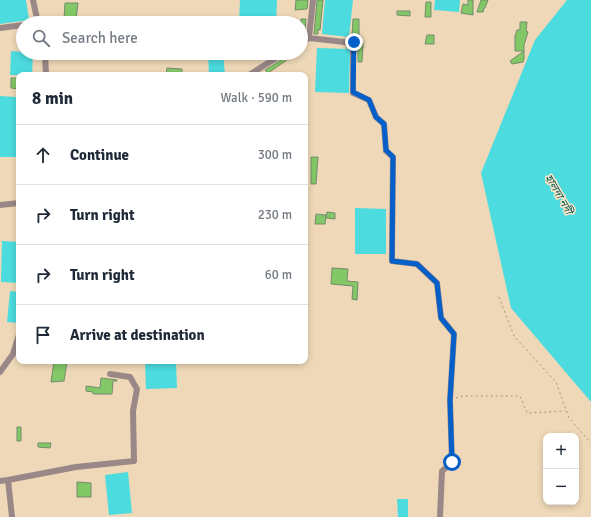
<!DOCTYPE html>
<meta charset="utf-8">
<style>
:root{--surface:#fff;--page:#f6f6f7;--text:#1f2937;--muted:#747a83;--line:#e0e1e3}
body{margin:0;font-family:Signika,"Noto Sans Bengali",sans-serif;background:var(--page);color:var(--text)}
.controls{position:absolute;right:12px;bottom:12px;display:grid;overflow:hidden;border-radius:8px;box-shadow:0 2px 6px #0003}
.controls button{width:36px;height:36px;display:grid;place-items:center;padding:0;border:0;border-bottom:1px solid var(--line);background:var(--surface);color:var(--text);font:20px sans-serif}
.stop{position:absolute;width:12px;height:12px;margin:-9px;border:3px solid #045fc8;border-radius:50%;background:#fff}
.stop.end{background:#045fc8;border-color:#fff;box-shadow:0 1px 4px #0008}
.list{margin:0;padding:0;list-style:none}
h2{display:flex;justify-content:space-between;align-items:center;height:52px;margin:0;padding:0 16px;font-size:17px}
h2 small{font-size:13px;font-weight:400;color:var(--muted)}
.list li{display:grid;grid-template-columns:26px 1fr auto;gap:12px;align-items:center;box-sizing:border-box;height:60px;padding:0 16px;border-top:1px solid var(--line)}
.list b{display:block;font-size:15px;white-space:nowrap}
.list em{font-size:13px;font-style:normal;color:var(--muted)}
.icon{flex:none;width:22px;height:22px;fill:none;stroke:currentColor;stroke-width:2;stroke-linecap:round;stroke-linejoin:round}
.map{position:relative;flex:none;width:591px;height:517px;overflow:hidden}
.search{position:absolute;background:var(--surface);box-shadow:0 2px 6px #0003;left:16px;top:16px;width:292px;height:44px;display:flex;align-items:center;gap:10px;box-sizing:border-box;padding:0 14px;border-radius:22px;color:var(--muted);font-size:15px}
.panel{position:absolute;background:var(--surface);box-shadow:0 2px 6px #0003;left:16px;top:72px;width:292px;height:292px;border-radius:8px}
.map>svg:first-child{display:block}
.water{fill:#4cdbde}
.building{fill:#82c866;stroke:#758b6e}
.lines{fill:none;stroke-linecap:round;stroke-linejoin:round}
.path{stroke:#a5947a;stroke-width:1;stroke-dasharray:2 3;stroke-linecap:butt}
.minor{stroke:#9a8888;stroke-width:6}
.route{stroke:#045fc8;stroke-width:5}
.labels{text-anchor:middle;stroke-width:3;stroke-linejoin:round;paint-order:stroke}
.water-label{font-size:11px;font-style:italic;fill:#045b5d;stroke:#fce5c4}
</style>
<div class="map">
<svg width="591" height="517" viewBox="0 0 591 517">
<rect width="100%" height="100%" fill="#eed8b7"/>
<path class="water" d="M0 0H26L29 20 0 24Z
M240 0H277L276 23H239Z
M325 0H353L349 37 322 34Z
M435 0H460L459 12 434 10Z
M567 0H591V402L511 308 481 173 535 40Z
M317 48 350 49 349 93 315 92Z
M11 51 33 53 32 75H10Z
M223 53 225 75H209L208 54Z
M0 96 17 97 16 157H0Z
M355 208 386 209V254H355Z
M2 241 19 242V283L1 282Z
M10 291 19 292V323L7 322Z
M145 361H176L177 388 146 389Z
M128 472 132 513 109 515 105 475Z
M397 499H408V517H398Z"/>
<path class="building" d="M296 0H308L307 9 295 10Z
M317 0H323L320 30 318 29V34H314Z
M468 0H473V15L461 13 463 4 468 5Z
M481 0H488L485 8H484L483 12H477Z
M426 2H431V17H425Z
M65 3H78L76 19H64Z
M397 11H410V16L397 15Z
M206 17H221L220 23H206Z
M301 19H306L305 35 301 38Z
M353 19H359V36H352Z
M520 22H527L526 31 528 32 524 45V59L523 62 512 64 510 61 524 51H515V36L517 30H520Z
M427 35H434V44H425Z
M358 43H363L362 62H358Z
M288 53H297L268 73 265 70 286 57Z
M167 68 182 69V75H166Z
M11 78H19V89L11 88Z
M311 157H318L316 184H311Z
M327 212 335 213V219L326 218Z
M316 214 326 215 325 224H315Z
M332 268 348 269 347 281 358 282 357 300 352 299 353 286 331 284Z
M54 361 67 362 64 381 51 382Z
M101 378 117 380V381H113L112 394H93V392L86 391V386L100 388Z
M17 427H21V441H17Z
M38 443H51L50 448 38 447Z
M77 482 91 483V497H77Z"/>
<g class="lines">
<path class="path" d="M499 297 514 336 556 382 569 418 591 443
M456 398 463 396H520L527 413 565 411"/>
<path class="minor" d="M33 0 38 23
M0 28 23 25
M309 38 353 43V93L369 100 376 117 384 124 386 151 393 157 392 261 417 264 437 283 441 318 454 334 450 400 452 463 442 471 440 517
M301 43 309 38 313 0
M45 53 46 75
M249 75 284 53
M0 205 19 203
M0 372 13 354 19 335
M8 480 76 467 134 461 133 411 137 389 130 377 110 374
M0 481 8 480 12 517"/>
</g>
<g class="lines">
<path class="route" d="M354 42 353 92 369 100 376 117 384 124 386 150 393 157 392 261 417 264 437 283 441 318 454 334 450 400 452 462"/>
</g>
<g class="labels">
<g class="water-label">
<text transform="translate(559 194) rotate(60)" y="4">হালদা নদী</text>
</g>
</g>
</svg>
<div class="controls">
<button>+</button>
<button>−</button>
</div>
<div class="stop" style="left:452px;top:462px"></div>
<div class="stop end" style="left:354px;top:42px"></div>
<div class="search"><svg class="icon" aria-label="search" viewBox="0 0 24 24"><circle cx="10" cy="10" r="6"/><path d="M15 15l6 6"/></svg>Search here</div>
<section class="panel">
<h2>8 min<small>Walk · 590 m</small></h2>
<ul class="list">
<li><svg class="icon" aria-label="ahead" viewBox="0 0 24 24"><path d="M12 20V5M6 11l6-6 6 6"/></svg><div><b>Continue</b></div><em>300 m</em></li>
<li><svg class="icon" aria-label="right" viewBox="0 0 24 24"><path d="M7 20v-9h11M14 6l5 5-5 5"/></svg><div><b>Turn right</b></div><em>230 m</em></li>
<li><svg class="icon" aria-label="right" viewBox="0 0 24 24"><path d="M7 20v-9h11M14 6l5 5-5 5"/></svg><div><b>Turn right</b></div><em>60 m</em></li>
<li><svg class="icon" aria-label="arrive" viewBox="0 0 24 24"><path d="M6 21V4h12l-3 4 3 4H6"/></svg><div><b>Arrive at destination</b></div></li>
</ul>
</section>
</div>
